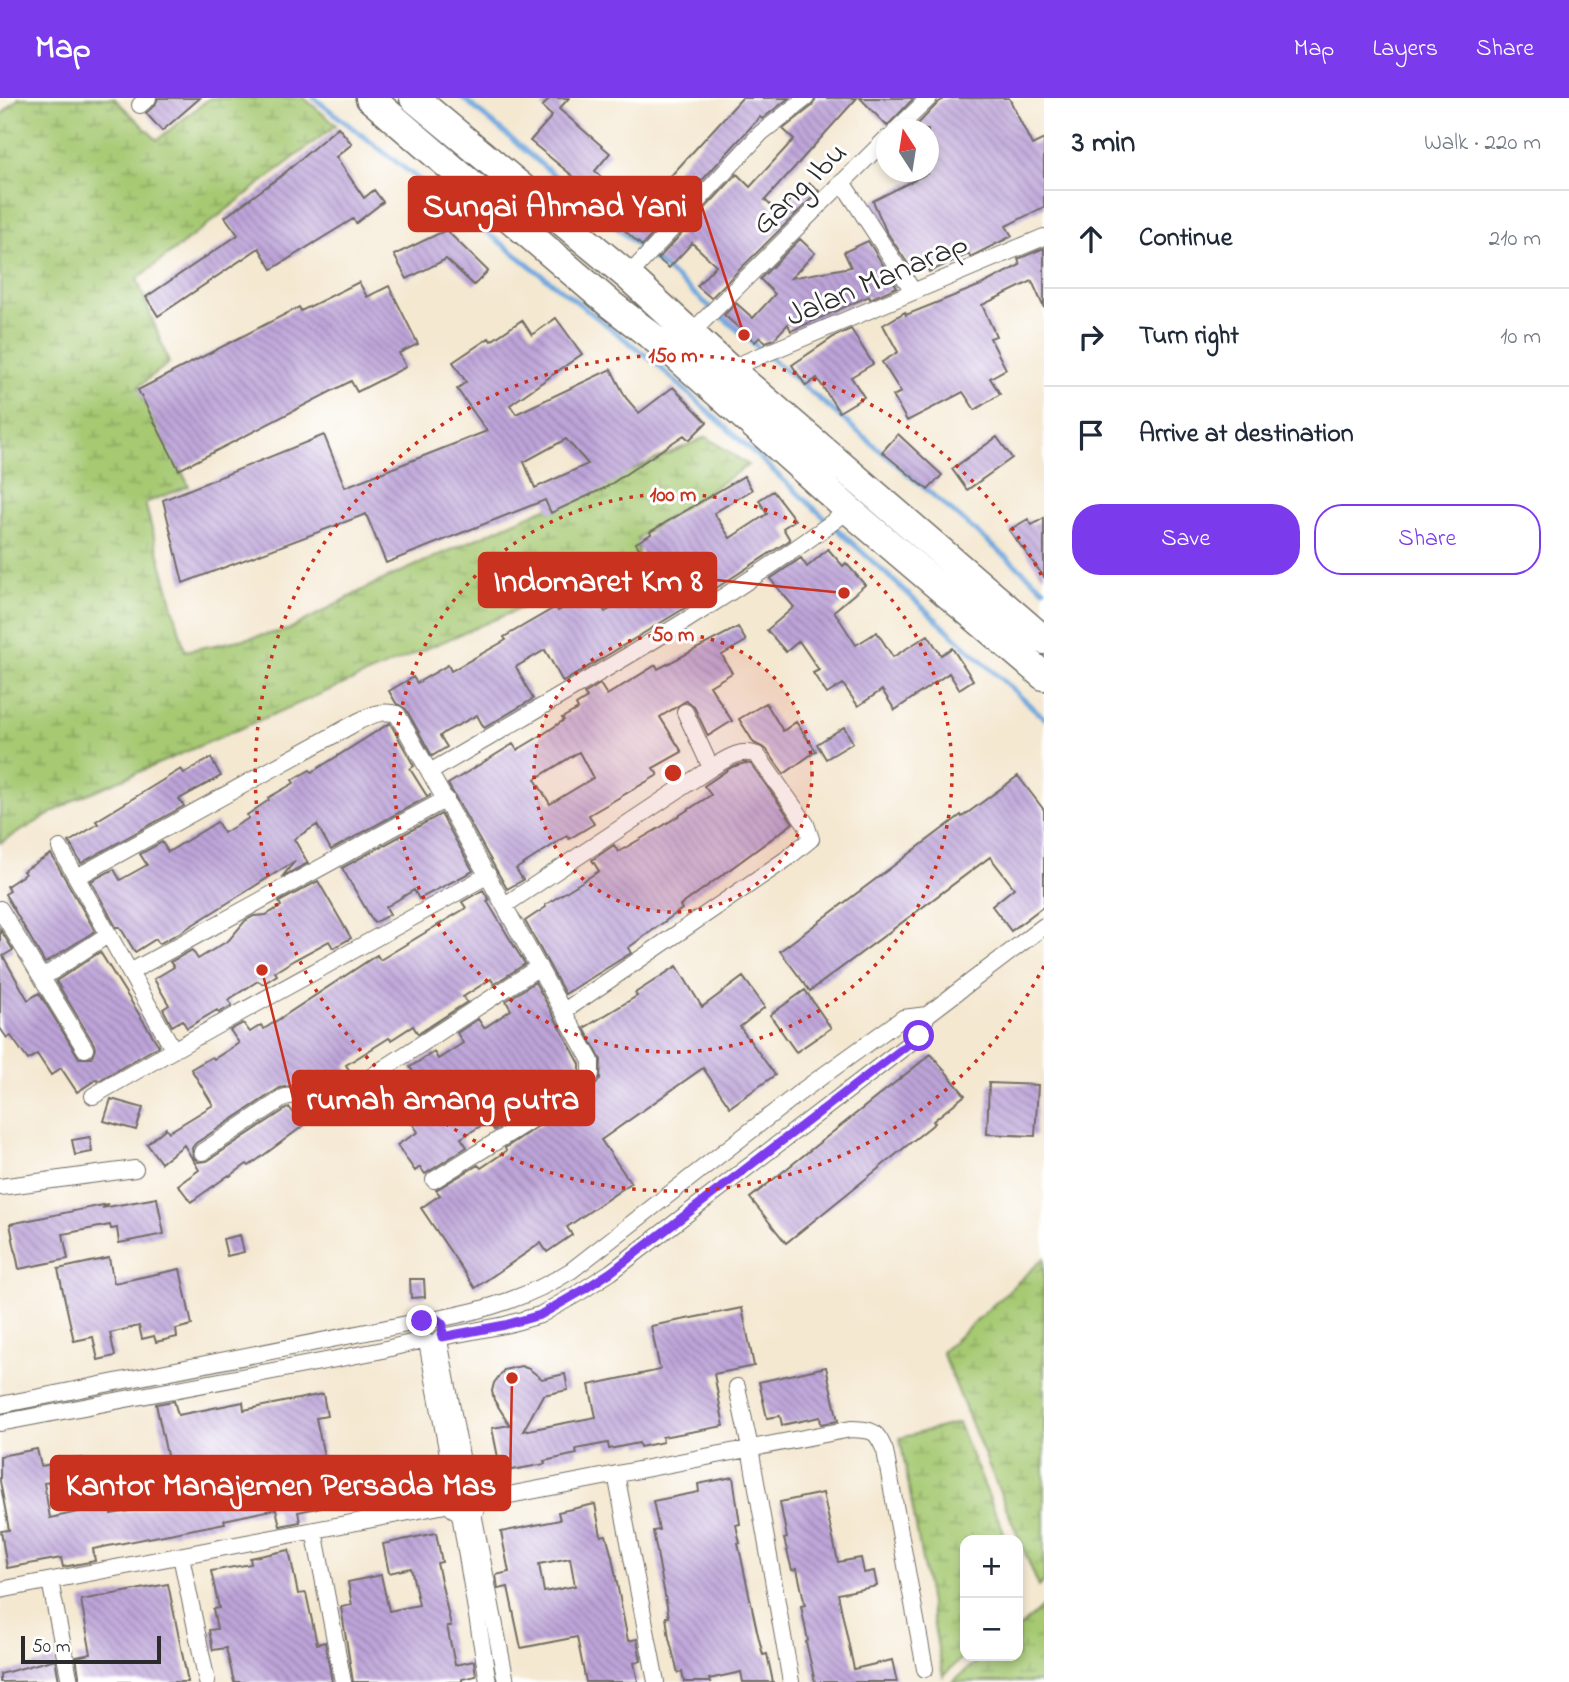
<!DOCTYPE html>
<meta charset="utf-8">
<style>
:root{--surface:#fff;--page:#f6f6f7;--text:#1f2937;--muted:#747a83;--line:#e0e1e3;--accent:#7c3aed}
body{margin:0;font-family:"Indie Flower",sans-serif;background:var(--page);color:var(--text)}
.controls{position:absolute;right:21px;bottom:21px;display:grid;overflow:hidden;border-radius:14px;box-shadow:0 4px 10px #0003}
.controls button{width:63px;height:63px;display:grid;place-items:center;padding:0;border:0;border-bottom:2px solid var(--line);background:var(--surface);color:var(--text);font:35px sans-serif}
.compass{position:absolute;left:876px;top:21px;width:63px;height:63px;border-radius:50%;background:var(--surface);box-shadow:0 4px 10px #0003;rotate:348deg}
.scale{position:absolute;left:21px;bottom:18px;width:140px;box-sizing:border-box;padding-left:7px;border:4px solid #2b2b2b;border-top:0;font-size:19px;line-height:24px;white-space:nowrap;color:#2b2b2b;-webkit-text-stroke:5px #fff;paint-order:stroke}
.stop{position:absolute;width:21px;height:21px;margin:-16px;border:5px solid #7c3aed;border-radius:50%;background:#fff}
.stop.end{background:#7c3aed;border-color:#fff;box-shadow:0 2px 7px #0008}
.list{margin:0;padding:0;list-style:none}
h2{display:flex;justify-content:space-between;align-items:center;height:91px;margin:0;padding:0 28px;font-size:30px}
h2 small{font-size:23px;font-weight:400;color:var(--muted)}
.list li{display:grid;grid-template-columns:46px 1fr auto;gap:21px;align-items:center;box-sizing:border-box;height:98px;padding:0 28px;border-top:2px solid var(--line)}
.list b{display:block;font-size:26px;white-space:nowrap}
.list em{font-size:23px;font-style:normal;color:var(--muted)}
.actions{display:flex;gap:14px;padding:21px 28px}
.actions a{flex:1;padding:16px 0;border:2px solid var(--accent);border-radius:28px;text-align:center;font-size:24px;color:var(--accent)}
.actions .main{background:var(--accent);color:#fff}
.icon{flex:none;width:38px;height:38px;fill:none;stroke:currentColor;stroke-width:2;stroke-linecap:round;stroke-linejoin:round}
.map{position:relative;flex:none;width:1044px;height:1584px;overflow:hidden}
header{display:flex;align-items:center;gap:42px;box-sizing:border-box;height:98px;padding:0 35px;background:var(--accent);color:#fff}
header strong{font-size:33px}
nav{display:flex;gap:38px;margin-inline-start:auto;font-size:24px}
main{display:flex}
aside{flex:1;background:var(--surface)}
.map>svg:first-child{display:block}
.wetland{fill:url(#wetland-marsh);stroke:#687a4e;stroke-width:2}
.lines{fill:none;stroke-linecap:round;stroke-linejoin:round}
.stream{stroke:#6ea7dd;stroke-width:5}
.building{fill:url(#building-back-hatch);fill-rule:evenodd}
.minor-casing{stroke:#716d65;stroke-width:18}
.trunk-casing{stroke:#716d65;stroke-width:31}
.minor{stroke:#fff;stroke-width:16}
.trunk{stroke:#fff;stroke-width:28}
.route{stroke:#7c3aed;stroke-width:9}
.ring{fill:none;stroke:#c8321e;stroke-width:3.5;stroke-dasharray:3.5 7}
.labels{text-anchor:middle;stroke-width:6;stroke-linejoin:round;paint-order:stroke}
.street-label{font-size:32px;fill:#2b2b2b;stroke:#fff}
.centre{fill:#c8321e;stroke:#fff;stroke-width:3.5}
.ring-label{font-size:21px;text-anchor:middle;font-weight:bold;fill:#c8321e;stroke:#fff;stroke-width:6;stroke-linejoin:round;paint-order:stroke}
.leader{fill:none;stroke:#c8321e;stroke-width:2.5}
.callout-dot{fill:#c8321e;stroke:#fff;stroke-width:2.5}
.callout{fill:#c8321e;stroke:#c8321e;stroke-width:2.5}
.callout-label{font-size:33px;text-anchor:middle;font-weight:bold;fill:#fff}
</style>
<header>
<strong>Map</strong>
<nav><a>Map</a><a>Layers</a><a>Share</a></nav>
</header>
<main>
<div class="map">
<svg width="1044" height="1584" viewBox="0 0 1044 1584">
<defs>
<pattern id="wetland-marsh" width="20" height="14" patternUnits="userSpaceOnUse" patternTransform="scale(1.75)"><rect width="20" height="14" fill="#a6c972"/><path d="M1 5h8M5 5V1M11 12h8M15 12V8" fill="none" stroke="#87a35e"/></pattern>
<pattern id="building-back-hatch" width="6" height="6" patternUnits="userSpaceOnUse" patternTransform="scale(1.75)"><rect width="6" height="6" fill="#bda4d9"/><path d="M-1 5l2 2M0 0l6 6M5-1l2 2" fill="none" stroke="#9a86b0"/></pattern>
</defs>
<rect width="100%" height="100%" fill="#fff"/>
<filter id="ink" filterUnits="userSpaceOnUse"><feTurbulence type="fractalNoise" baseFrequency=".0143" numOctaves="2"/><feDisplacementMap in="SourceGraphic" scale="14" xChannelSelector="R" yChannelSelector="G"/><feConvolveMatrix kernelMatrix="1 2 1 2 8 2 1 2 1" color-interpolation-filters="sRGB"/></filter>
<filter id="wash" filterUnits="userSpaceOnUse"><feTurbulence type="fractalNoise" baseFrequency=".00686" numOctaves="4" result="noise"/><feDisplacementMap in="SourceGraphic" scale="28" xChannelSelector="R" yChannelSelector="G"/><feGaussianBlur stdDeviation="1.57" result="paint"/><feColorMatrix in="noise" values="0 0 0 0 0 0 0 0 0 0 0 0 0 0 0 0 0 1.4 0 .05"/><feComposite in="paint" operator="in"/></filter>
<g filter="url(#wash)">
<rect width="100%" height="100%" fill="#f4e8d1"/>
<path class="wetland" d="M19 0H114L157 42 210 0H304L336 27 137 181 169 265 139 288 189 388 145 405 185 553 288 532 374 486 706 339 748 367 638 440V460L78 700 0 745V18Z
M1044 1160V1484L1039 1489 942 1254Z
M958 1325 1007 1442H965V1557L943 1578 900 1340Z
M1044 1507V1584H952L984 1558H1018V1531Z"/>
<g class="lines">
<path class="stream" d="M314 0 653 263 1044 620
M463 0 1044 491"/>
</g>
<g id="blocks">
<path class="building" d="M158 0H200L162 33 146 15 155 7Z
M550 0H569L559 11 610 55 595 73 637 115 742 0H789L762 21 760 19 642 148 622 130 624 128 585 88 530 43 552 18 542 9Z
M816 0H857L765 102 777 114 810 85 819 93 711 200 697 188 716 167 692 145 669 170 658 161 737 76 750 89 794 41 783 31 812 8Z
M860 0H914L887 28Z
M946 0H1009L1032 47 1044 41V109L1006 128 1012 138 970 159 969 156 929 174 923 161 910 169 886 133 873 103 928 75V32H918L916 28 939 4Z
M338 29 352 46 336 59 364 100 374 92 383 104 356 125 353 121 272 171 259 150 158 218 146 199 238 137 225 119 281 78Z
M446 132 488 173 474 187 446 161 407 181 394 157Z
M800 141 815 155 791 180 851 169 844 154 868 143 897 189 870 201 869 198 791 233 788 226 774 241 766 244 760 239 755 244 724 217 736 205 753 220 775 196 760 181Z
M1044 150V210L1032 183 982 207 996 238 990 240 1006 271 990 280 1000 296 975 312 963 294 907 323 893 298 901 294 882 264 898 254 883 227 905 214 906 217 981 187 1020 167 1018 161Z
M359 184 367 199 389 188 418 246 399 255 406 269 357 294 351 283 179 372 138 292 299 209 301 213Z
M556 220 582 256 510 307 516 316 611 271 626 300 639 315 673 289 707 324 689 342 684 337 605 390 551 415 545 402 386 465 366 416 183 485 163 402 324 337 345 389 487 333 457 291 466 284 453 264 489 240 491 243 522 222 532 237ZM566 341 588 366 535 390 524 364Z
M851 231 873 266 851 279 864 299 839 314 817 280 806 288 792 267 835 238Z
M898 336 942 377 928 392 882 354Z
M997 339 1012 360 967 392 952 371Z
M744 378 752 392 714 415 730 440 767 416 759 402 773 393 795 422 783 430 790 442 690 507 563 584 545 552 516 569 533 601 484 630 477 617 445 634 440 638 447 649 432 658 406 611 396 605 389 593 413 579 417 585 448 567 451 573 506 542 504 539 556 509 558 513 593 493 605 514 631 499 626 490 653 474 636 445 651 436 650 434Z
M1044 420V479L1009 432 1028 421 1032 427Z
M828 451 843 468 846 465 865 487 834 513 856 547 877 534 893 559 928 537 941 557 952 550 973 582 959 591 949 575 895 612 882 592 858 608 843 586 827 596 813 575 819 572 799 543 786 554 767 532 794 509 770 481 801 460 807 469Z
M738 529 746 543 722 557 732 575 710 588 732 623 708 638 694 609 686 603 660 619 682 654 653 670 658 677 589 717 594 726 569 741 567 738 516 771 523 782 507 791 448 686 513 646 517 652 542 637 564 622 562 620 578 611 576 607 587 600 584 596 600 586 607 597 656 567 658 571ZM579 654 593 680 550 706 535 681Z
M766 605 783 633 796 624 816 653 784 676 766 651 754 645 739 621Z
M390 625 414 668 410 671 427 698 431 697 331 752 317 727 294 741 308 765 282 779 295 763 181 834 159 846 156 841 135 854 120 829H116L91 783 114 771 120 782 147 767 140 756 162 744 168 754 217 724 224 735 249 720 247 717 269 702 268 700 294 685 292 682 310 672 312 674Z
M844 629 853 645 826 661 817 646Z
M211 660 221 678 179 701 184 708 81 765 69 744 98 726 96 723 181 671 184 675Z
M745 665 751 666 793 725 680 808 682 811 628 850 631 855 565 896 525 823 546 809 545 807 599 773 592 762 614 747 618 754 661 729 711 697 704 688 732 669Z
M1018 678 1044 712V808L1011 833 992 808 1014 790 990 759 810 893 780 853 961 717 962 719Z
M441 716 473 773 419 801 414 792 386 809 390 816 374 825 342 770Z
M51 756 95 833 45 865 5 796 10 793 7 788 25 776 23 773Z
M318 783 351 840 333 850 329 843 294 862 275 874 277 877 263 886 258 883 228 902 232 907 219 915 217 912 187 930 182 922 172 928 163 911 169 907 154 881 174 869 170 864 192 852 198 861 229 842 245 823 254 818 266 817 281 808 279 804Z
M483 792 489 802 487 803 525 866 494 886 491 881 463 899 467 904 418 936 413 928 391 942 389 940 346 967 349 972 330 983 329 981 310 993 295 987 280 990 196 1045 192 1050 193 1059 198 1064 207 1063 289 1009 303 1028 249 1068 247 1066 230 1078 229 1077 191 1104 178 1087 199 1072 184 1047 161 1065 147 1046 166 1030 169 1034 213 1007 191 971 212 959 214 961 239 945 230 932 243 925 250 934 261 927 264 931 377 857 380 862 466 810 462 804Z
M0 831 13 852 3 858 28 902 39 895 79 960H91L95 951 94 946 56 883 100 854 159 948 98 983 97 981 77 994 61 970 51 977 37 956 28 962 11 938 7 940 0 930Z
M677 868 702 909 743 879 765 909 740 929 775 977 730 1009 703 970 601 1042 631 1085 567 1129 572 1137 547 1154 541 1145 475 1190 421 1110 440 1097 436 1092 478 1067 481 1070 506 1053 505 1050 591 993 600 981 601 962 584 930 637 898 635 895Z
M535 884 580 966V973L577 978 544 1001 494 1032 489 1023 461 1040 467 1049 425 1076 420 1069 415 1073 397 1047 418 1034 392 994 416 979 410 969 434 954 438 961 463 945 457 935 478 921 484 930 511 912 506 903Z
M805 892 831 930 796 954 770 917Z
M931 956 965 997 933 1023 935 1025 786 1145 750 1100Z
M989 985 1038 987 1035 1038 987 1036Z
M111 1001 143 1010 136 1032 104 1023Z
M90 1039 92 1054 75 1057 72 1042Z
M157 1100 164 1136 119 1145 117 1130 111 1131 110 1127 63 1136 68 1161 19 1171 10 1126 108 1106 102 1110Z
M240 1137 244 1154 227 1158 223 1141Z
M109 1160 114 1185 180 1171 192 1227 176 1231 177 1239 156 1244 154 1238 142 1241 139 1228 110 1235 115 1258 98 1262 93 1239 74 1243 58 1171Z
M410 1181H424L425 1199 411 1200Z
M742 1210 754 1268 714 1276 724 1328 662 1339 663 1344 640 1349 639 1345 609 1351 608 1345 576 1351 577 1356 544 1363 545 1366 501 1374 492 1330 510 1327 494 1302 492 1293 494 1285 504 1272 521 1268 529 1271 542 1281 565 1276 568 1292 543 1297 523 1333 596 1319 589 1287 660 1272 651 1228Z
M826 1269 838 1323 821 1326 820 1319 782 1327 780 1318 767 1320 759 1284Z
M323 1296 327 1318 316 1320 326 1368 352 1363 353 1367 381 1361 387 1393 359 1398 360 1401 298 1414 300 1424 280 1428 276 1411 224 1422 225 1425 93 1451 95 1463 63 1469 61 1460 7 1470 1 1433 9 1432 0 1383V1358L37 1351 41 1368 82 1360 85 1376 44 1385 50 1420 92 1411 91 1407 109 1404 111 1416 168 1406 177 1404 156 1306 174 1303 178 1317 243 1304 244 1312Z
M733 1379 740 1426 736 1427 740 1445H738L757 1533 763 1557 767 1556 773 1584H743L741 1574 709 1581 710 1584H684L682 1574 678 1575 669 1540 666 1519H669L653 1433 659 1432 653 1403 699 1394 698 1386Z
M823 1395 838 1464 861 1460 864 1475 874 1473 877 1488 838 1496 854 1571 892 1562 897 1584H815L806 1544 808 1543 801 1508 805 1507 797 1471 792 1472 784 1441 787 1440 780 1404Z
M595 1406 601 1438 606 1437 612 1459 628 1543 637 1541 641 1563 634 1565 638 1584H586L577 1539 521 1550 508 1489 498 1491 496 1477 509 1474 501 1434 560 1422 558 1414ZM570 1460 575 1488 544 1494 539 1466Z
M436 1435 442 1464 437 1465 451 1528H447L455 1567 474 1563 476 1578 462 1581V1584H353L341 1509 352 1507 348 1484 381 1477 389 1513 419 1507 411 1470 389 1475 383 1446Z
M289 1452 298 1496 306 1495 317 1546 325 1544 332 1584H234L226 1550 213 1552 209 1532 217 1531 213 1511 219 1510 211 1473 251 1466 250 1460Z
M168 1486 188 1584H80L76 1559 91 1556 81 1502Z
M55 1561 59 1583 0 1584V1576Z"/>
</g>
</g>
<g filter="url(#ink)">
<use href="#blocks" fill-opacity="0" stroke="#716d65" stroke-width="2"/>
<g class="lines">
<defs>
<path id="minor" d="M140 7 148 0
M896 32 929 0
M842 84 913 193
M628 178 761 35 806 0
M690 236 886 41
M729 271 1044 139
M685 614 711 670
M430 674C572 590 717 511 849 412
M60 750 173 951
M77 779 359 623C372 617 382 612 397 616L591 963V976L585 985 550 1010 434 1082
M505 807 711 670C726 661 740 650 757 657L806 726 811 741 785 762 564 913
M0 811 85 951
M130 874 446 701
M42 880 109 836
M927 917 1044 828
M93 998C223 922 357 852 488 777
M202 1054 285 999 296 997 319 1010 328 1007 539 869
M0 1089 135 1071
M437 1221C486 1212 530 1199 572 1172L799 995 903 920 927 917
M442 1239 505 1227 540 1217 580 1194 611 1174 919 938 927 917
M439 1242 467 1390
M427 1244 455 1394
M737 1289 750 1350 791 1584
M0 1307 422 1223
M0 1325 378 1253 423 1242
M616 1376 656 1584
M478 1403 851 1331C874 1332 876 1332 885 1353L925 1571
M473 1415 464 1417 453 1411 451 1402 458 1391H471C480 1398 481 1407 473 1415L506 1584
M460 1416 488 1584
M314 1432 343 1584
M181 1458 207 1584
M50 1483 70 1584
M0 1492 451 1406"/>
<path id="trunk" d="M370 0 610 206 672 254 849 412 1044 578
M414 0 628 178 729 271 1044 542"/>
</defs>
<use href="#minor" class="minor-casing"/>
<use href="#trunk" class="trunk-casing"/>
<use href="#minor" class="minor"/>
<use href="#trunk" class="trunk"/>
</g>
</g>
<g class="lines" filter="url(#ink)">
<path class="route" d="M422 1223C429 1217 437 1219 443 1227L442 1239 505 1227 540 1217 580 1194 611 1174 919 938"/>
</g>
<circle cx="673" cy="675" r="139" fill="#c8321e" fill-opacity=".12"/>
<g class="ring">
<circle cx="673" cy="675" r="139"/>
<circle cx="673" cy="675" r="279"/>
<path d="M1044 868A418 418 0 1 1 1044 482"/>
</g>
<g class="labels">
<g class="street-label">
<text transform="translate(798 89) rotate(-44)" y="11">Gang Ibu</text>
<text transform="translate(876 180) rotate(-23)" y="11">Jalan Manarap</text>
</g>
</g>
<circle cx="673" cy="675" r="10" class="centre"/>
<g class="ring-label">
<text x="673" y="264">150 m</text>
<text x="673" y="403">100 m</text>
<text x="673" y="543">50 m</text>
</g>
<path class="leader" d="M744 237L701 106M844 495L716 482M262 872L293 1000M512 1280L510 1385"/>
<g class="callout-dot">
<circle cx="744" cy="237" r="7"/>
<circle cx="844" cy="495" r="7"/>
<circle cx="262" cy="872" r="7"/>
<circle cx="512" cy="1280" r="7"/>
</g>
<g class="callout">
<rect x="409" y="79" width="292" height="54" rx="7"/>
<rect x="479" y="455" width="237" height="54" rx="7"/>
<rect x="293" y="973" width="301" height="54" rx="7"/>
<rect x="51" y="1358" width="459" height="54" rx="7"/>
</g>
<g class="callout-label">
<text x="555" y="118">Sungai Ahmad Yani</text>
<text x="598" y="493">Indomaret Km 8</text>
<text x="443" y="1011">rumah amang putra</text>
<text x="281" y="1397">Kantor Manajemen Persada Mas</text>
</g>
</svg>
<div class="controls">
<button>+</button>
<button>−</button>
</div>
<svg class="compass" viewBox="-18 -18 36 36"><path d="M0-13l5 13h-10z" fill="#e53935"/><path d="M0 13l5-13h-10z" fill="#747a83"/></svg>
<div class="scale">50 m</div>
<div class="stop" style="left:919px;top:938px"></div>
<div class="stop end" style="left:422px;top:1223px"></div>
</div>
<aside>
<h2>3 min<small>Walk · 220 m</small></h2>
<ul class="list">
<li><svg class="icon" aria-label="ahead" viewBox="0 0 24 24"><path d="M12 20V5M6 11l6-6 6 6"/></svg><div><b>Continue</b></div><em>210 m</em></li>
<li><svg class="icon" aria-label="right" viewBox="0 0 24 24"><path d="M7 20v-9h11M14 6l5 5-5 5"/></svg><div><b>Turn right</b></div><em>10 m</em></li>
<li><svg class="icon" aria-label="arrive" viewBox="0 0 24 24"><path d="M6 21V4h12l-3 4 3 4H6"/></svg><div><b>Arrive at destination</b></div></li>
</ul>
<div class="actions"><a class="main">Save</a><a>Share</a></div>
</aside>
</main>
